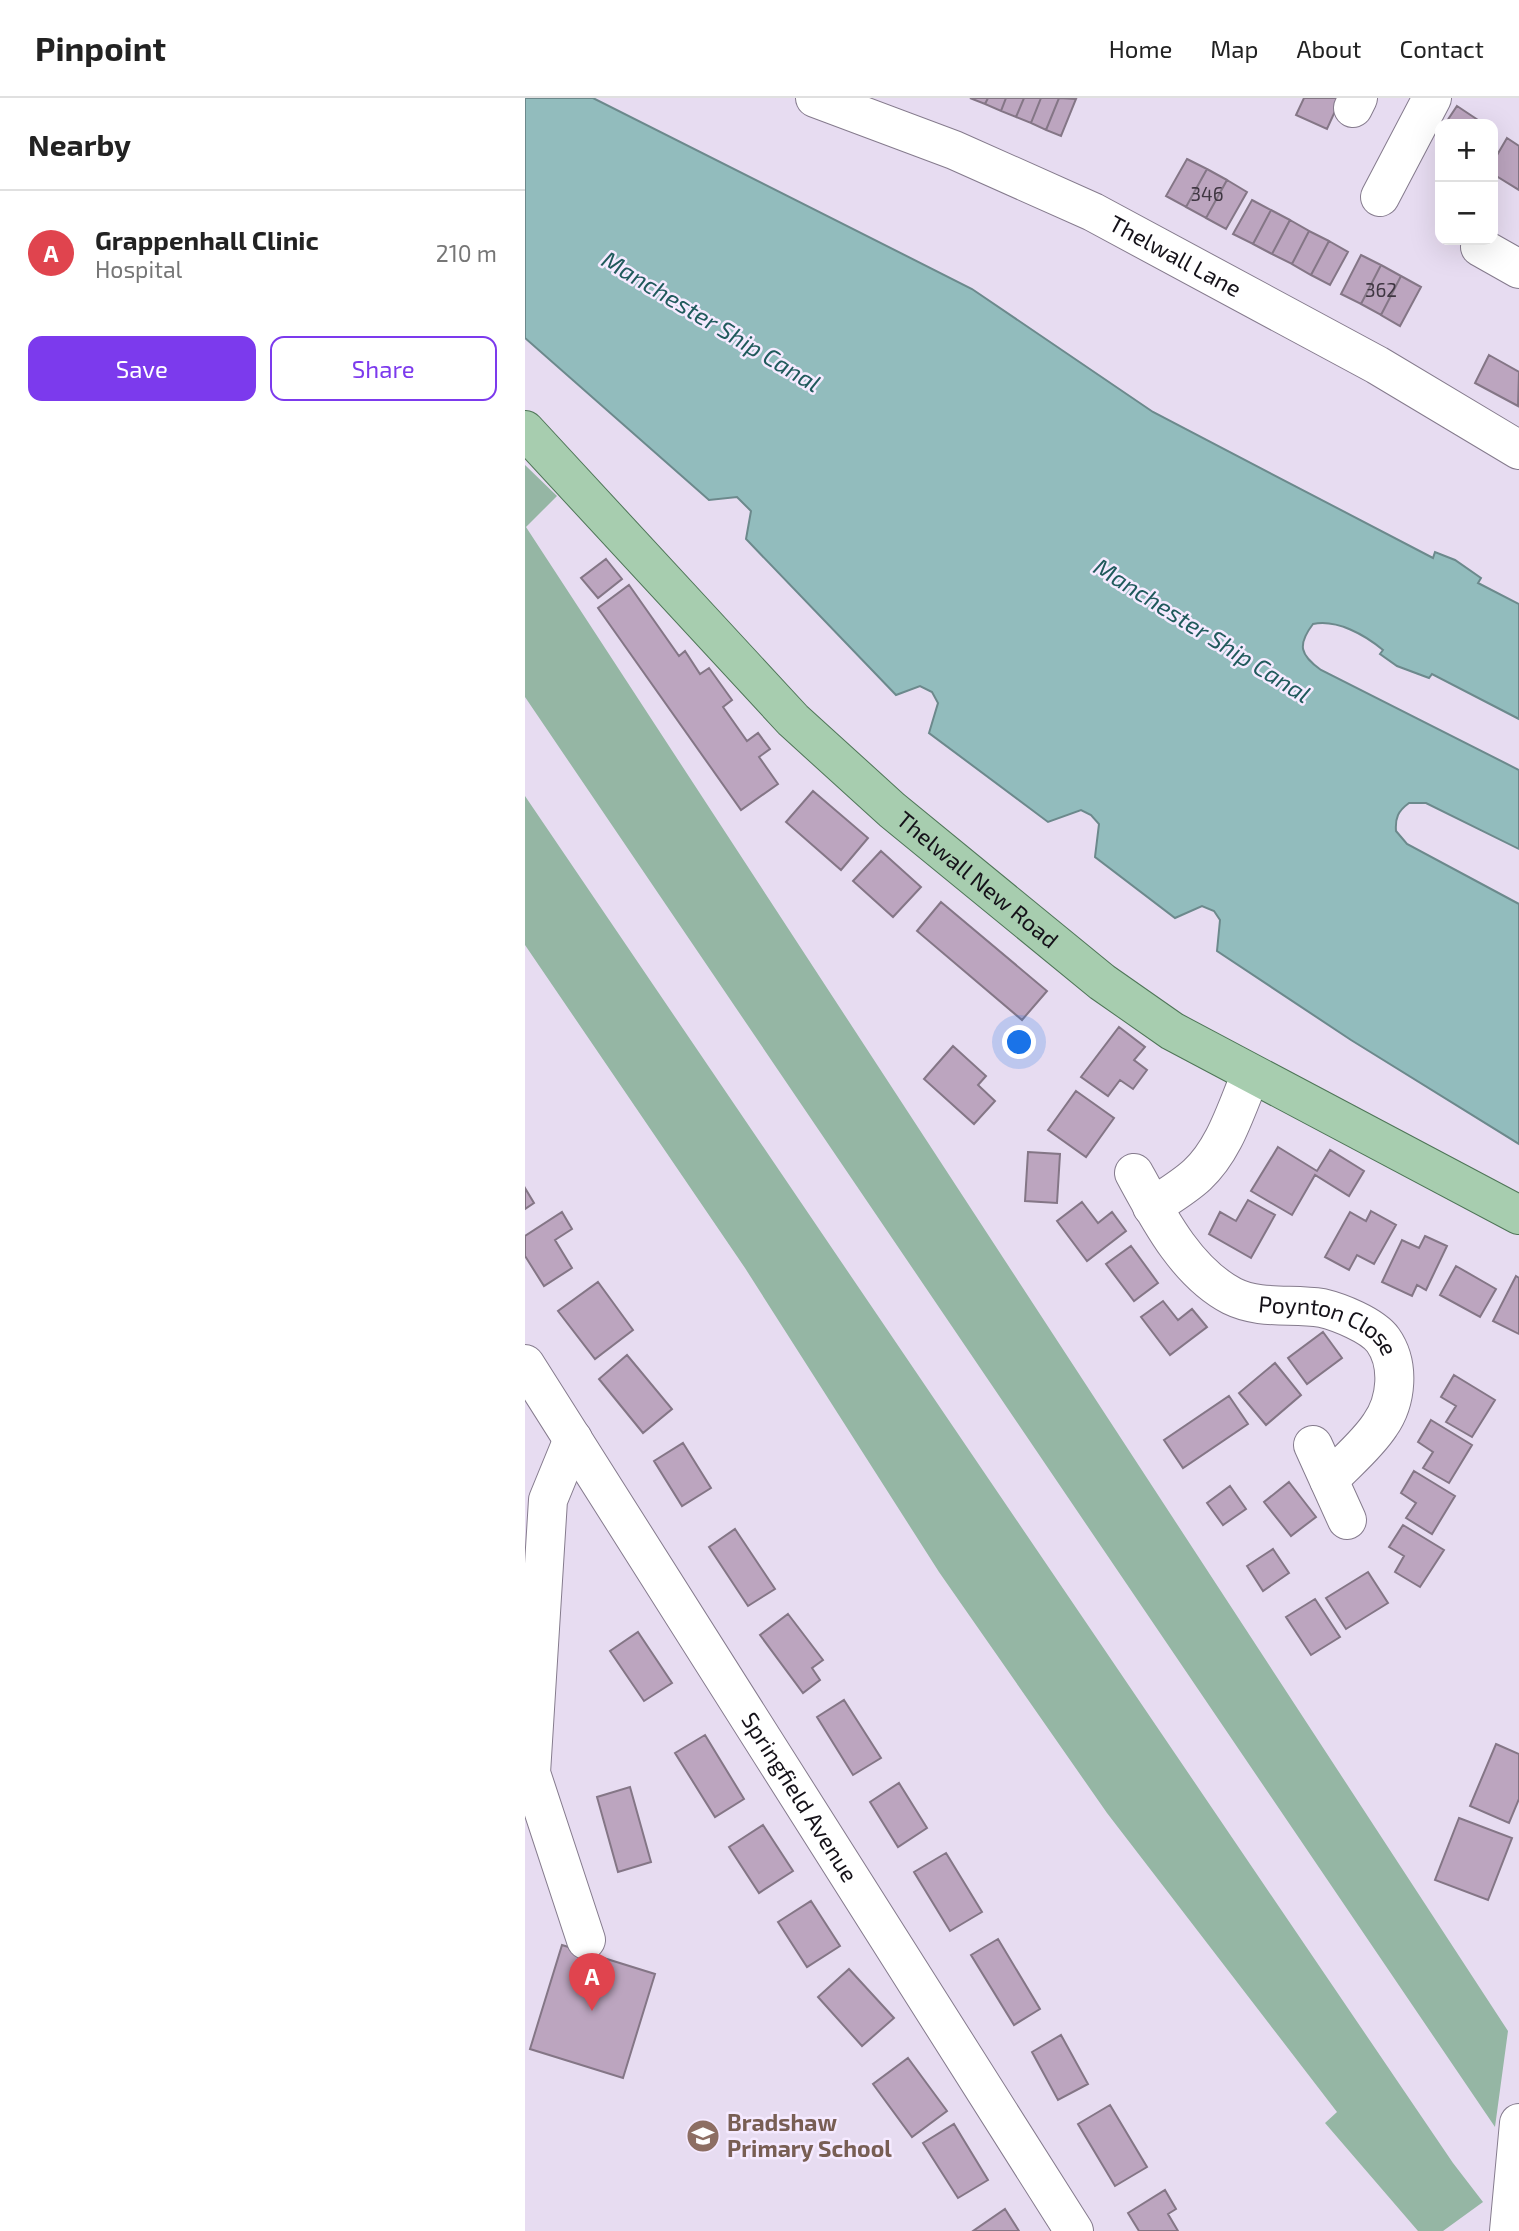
<!DOCTYPE html>
<meta charset="utf-8">
<style>
:root{--surface:#fff;--page:#f6f6f6;--text:#222;--muted:#767676;--line:#e0e0e0;--accent:#7c3aed}
body{margin:0;font-family:"Exo 2",sans-serif;background:var(--page);color:var(--text)}
.controls{position:absolute;right:21px;top:21px;display:grid;overflow:hidden;border-radius:14px;box-shadow:0 7px 28px #0002}
.controls button{width:63px;height:63px;display:grid;place-items:center;padding:0;border:0;border-bottom:2px solid var(--line);background:var(--surface);color:var(--text);font:35px sans-serif}
.you{position:absolute;left:495px;top:945px;width:24px;height:24px;margin:-18px;border:5px solid #fff;border-radius:50%;background:#1a73e8;box-shadow:0 0 0 10px #1a73e833}
.badge{display:grid;place-items:center;width:46px;height:46px;border-radius:50%;background:var(--accent);color:#fff;font-size:23px;font-weight:700}
.pin{position:absolute;translate:-50% -58px;filter:drop-shadow(0 2px 4px #0008)}
.pin::after{content:'';position:absolute;top:37px;width:24px;height:21px;background:inherit;clip-path:polygon(0 0,100% 0,50% 100%)}
.list{margin:0;padding:0;list-style:none}
h2{display:flex;justify-content:space-between;align-items:center;height:91px;margin:0;padding:0 28px;font-size:30px}
h2 small{font-size:23px;font-weight:400;color:var(--muted)}
.list li{display:grid;grid-template-columns:46px 1fr auto;gap:21px;align-items:center;box-sizing:border-box;height:126px;padding:0 28px;border-top:2px solid var(--line)}
.list b{display:block;font-size:26px;white-space:nowrap}
.list p{margin:0;font-size:23px;white-space:nowrap;color:var(--muted)}
.list em{font-size:23px;font-style:normal;color:var(--muted)}
.actions{display:flex;gap:14px;padding:21px 28px}
.actions a{flex:1;padding:16px 0;border:2px solid var(--accent);border-radius:14px;text-align:center;font-size:24px;color:var(--accent)}
.actions .main{background:var(--accent);color:#fff}
.map{position:relative;flex:none;width:994px;height:2133px;overflow:hidden}
header{display:flex;align-items:center;gap:42px;box-sizing:border-box;height:98px;padding:0 35px;background:var(--surface);border-bottom:2px solid var(--line)}
header strong{font-size:33px}
nav{display:flex;gap:38px;margin-inline-start:auto;font-size:24px}
main{display:flex}
aside{flex:1;background:var(--surface)}
.map>svg:first-child{display:block}
.forest{fill:#95b6a4}
.water{fill:#92bcbd;stroke:#6c898c;stroke-width:2}
.building{fill:#bca5bf;stroke:#847686;stroke-width:2}
.lines{fill:none;stroke-linecap:round;stroke-linejoin:round}
.minor-casing{stroke:#857b8d;stroke-width:40}
.major-casing{stroke:#4e7557;stroke-width:40}
.minor{stroke:#fff;stroke-width:38}
.major{stroke:#a7cdaf;stroke-width:38}
.labels{text-anchor:middle;stroke-width:5;stroke-linejoin:round;paint-order:stroke}
.number-label{font-size:19px;fill:#3f3742}
.street-label{font-size:23px;fill:#151219;stroke:#f5eaff}
.education-label{font-size:23px;font-weight:bold;fill:#785e54;stroke:#f5eaff;text-anchor:start}
.water-label{font-size:24px;font-style:italic;fill:#205a5c;stroke:#f5eaff}
</style>
<header>
<strong>Pinpoint</strong>
<nav><a>Home</a><a>Map</a><a>About</a><a>Contact</a></nav>
</header>
<main>
<aside>
<h2>Nearby<small></small></h2>
<ul class="list">
<li><span class="badge" style="background:#e0444e">A</span><div><b>Grappenhall Clinic</b><p>Hospital</p></div><em>210 m</em></li>
</ul>
<div class="actions"><a class="main">Save</a><a>Share</a></div>
</aside>
<div class="map">
<svg width="994" height="2133" viewBox="0 0 994 2133">
<rect width="100%" height="100%" fill="#e7dcf1"/>
<path class="forest" d="M0 367 32 398 1 429 983 1933 970 2029 0 599Z
M0 698 928 2065 958 2104 918 2133H893L800 2025 812 2014 582 1715 414 1474 220 1170 0 847Z"/>
<path class="water" d="M0 0H68L447 191 628 314 908 460 910 454 930 462 956 480 953 485 994 506V621L907 576 904 580 872 568 855 556 858 552C840 537 812 521 788 526 772 547 775 557 796 572L994 672V751L901 705H884C873 713 870 720 871 733L882 746 994 806V1046L826 942 692 853 695 822 689 813 677 808 650 820 570 759 574 726 566 717 556 712 523 724 404 635 413 605 407 594 395 588 371 597 221 441 226 413 212 399 184 402 0 240Z"/>
<path class="building" d="M445 0H463L460 6Z
M463 0H481L476 13 460 6Z
M481 0H499L491 19 476 13Z
M499 0H516L506 25 491 19Z
M516 0H534L521 32 506 25Z
M534 0 551 1 536 38 521 32Z
M779 0H816L802 31 771 17Z
M932 8 959 26H920Z
M982 40 994 48V92L968 76V64Z
M662 61 682 71 661 109 641 98Z
M682 71 702 82 681 120 661 109Z
M702 82 722 94 701 131 681 120Z
M727 102 746 112 728 146 708 136Z
M746 112 765 122 747 156 728 146Z
M765 122 784 133 767 166 747 156Z
M784 133 804 143 786 177 767 166Z
M804 143 823 154 805 187 786 177Z
M836 157 856 167 836 206 816 196Z
M856 167 876 178 856 217 836 206Z
M876 178 896 189 875 228 856 217Z
M964 257 994 274 993 308 950 285Z
M81 461 97 481 73 500 56 480Z
M104 487 154 558 160 553 175 576 184 570 207 602 198 609 222 643 233 635 245 651 234 659 253 686 216 712 73 510Z
M288 693 343 740 316 772 261 724Z
M356 753 396 789 368 819 328 783Z
M416 804 522 893 497 922 392 833Z
M594 929 620 949 609 962 622 972 608 991 595 982 583 998 556 979Z
M428 948 461 978 453 987 470 1003 449 1026 399 981Z
M551 993 589 1020 561 1059 523 1032Z
M753 1049 792 1073 805 1052 839 1073 824 1098 790 1077 767 1117 726 1093Z
M503 1054 535 1056 532 1105 500 1103Z
M0 1090 9 1105 0 1111Z
M723 1102 750 1117 726 1160 684 1136 695 1114 711 1123Z
M557 1104 573 1125 587 1114 601 1133 562 1163 532 1123Z
M846 1113 871 1127 849 1166 832 1157 824 1172 800 1159 825 1114 841 1123Z
M37 1114 47 1131 30 1142 47 1170 19 1188 0 1158V1138Z
M900 1138 922 1148 901 1192 892 1187 887 1198 857 1184 877 1142 894 1150Z
M606 1148 633 1185 609 1203 581 1166Z
M931 1168 971 1191 955 1219 915 1197Z
M991 1178 994 1180V1236L968 1223Z
M73 1184 108 1232 70 1261 33 1213Z
M638 1203 653 1222 667 1211 682 1229 645 1257 616 1219Z
M798 1234 817 1260 782 1286 763 1260Z
M102 1257 147 1311 118 1335 74 1281Z
M750 1265 776 1297 741 1327 714 1295Z
M929 1277 970 1302 947 1339 921 1324 931 1308 916 1299Z
M704 1298 723 1326 658 1370 639 1342Z
M906 1322 947 1347 924 1385 898 1370 908 1354 893 1344Z
M158 1345 186 1390 157 1408 129 1363Z
M889 1373 930 1398 907 1436 881 1420 891 1405 876 1395Z
M764 1384 791 1419 766 1438 739 1404Z
M705 1388 721 1411 698 1427 682 1405Z
M878 1427 919 1452 895 1489 870 1474 879 1458 864 1449Z
M210 1431 250 1491 223 1508 184 1449Z
M748 1451 764 1475 738 1493 722 1468Z
M843 1474 863 1505 821 1531 801 1500Z
M790 1501 815 1539 786 1557 761 1519Z
M263 1516 298 1562 287 1570 295 1582 278 1595 235 1537Z
M113 1534 147 1585 119 1603 85 1553Z
M319 1602 356 1660 328 1677 292 1619Z
M180 1637 219 1701 190 1719 150 1655Z
M971 1646 994 1656V1701L984 1725 945 1708Z
M374 1685 402 1730 373 1749 345 1704Z
M105 1689 126 1764 93 1774 72 1699Z
M934 1720 987 1740 963 1802 910 1782Z
M238 1727 268 1773 234 1795 204 1749Z
M421 1755 457 1814 425 1833 389 1774Z
M286 1803 315 1848 282 1869 253 1824Z
M473 1841 515 1911 489 1927 446 1857Z
M37 1847 130 1876 98 1980 5 1951Z
M324 1871 369 1920 337 1948 293 1899Z
M536 1937 563 1986 533 2002 507 1954Z
M383 1960 422 2013 387 2039 348 1986Z
M585 2007 622 2069 590 2088 553 2026Z
M429 2026 463 2082 433 2100 398 2045Z
M640 2092 651 2111 643 2116 653 2133H614L603 2115Z
M480 2111 494 2133H448Z"/>
<g class="lines">
<defs>
<g id="minor">
<path id="s1" d="M290 0 429 52 568 114 852 267 994 352"/>
<path d="M828 10 833 0"/>
<path d="M855 99 907 0"/>
<path d="M955 149 994 171"/>
<path id="s2" d="M609 1075C633 1119 661 1174 707 1198 735 1212 767 1205 797 1210 814 1214 847 1227 858 1242 875 1266 872 1303 855 1327 842 1347 821 1364 804 1382"/>
<path d="M627 1109C642 1099 659 1089 672 1077 700 1051 711 1011 726 976"/>
<path id="s3" d="M0 1266 549 2133"/>
<path d="M48 1341 23 1402 6 1675 61 1842"/>
<path d="M788 1347 822 1422"/>
<path d="M984 2133 994 2025"/>
</g>
<g id="major">
<path id="s4" d="M0 332 268 622 367 712 577 884 647 933 994 1117"/>
</g>
</defs>
<use href="#minor" class="minor-casing"/>
<use href="#major" class="major-casing"/>
<use href="#minor" class="minor"/>
<use href="#major" class="major"/>
</g>
<defs>
<symbol id="school-disc" viewBox="-11 -11 22 22"><circle r="9.5" fill="#8d6e63" stroke="#f5eaff"/><path d="M0-5L7-2L0 1L-7-2ZM-4 1L0 2.5L4 1V4Q0 6-4 4Z" fill="#fff"/></symbol>
</defs>
<g fill-rule="evenodd">
<use href="#school-disc" x="159" y="2019" width="38" height="38"/>
</g>
<g class="labels">
<g class="number-label">
<text x="682" y="103">346</text>
<text x="856" y="199">362</text>
</g>
<g class="street-label">
<text dy="8" stroke="none"><textPath href="#s1" startOffset="394">Thelwall Lane</textPath></text>
<text dy="8" stroke="none"><textPath href="#s4" startOffset="639">Thelwall New Road</textPath></text>
<text dy="8" stroke="none"><textPath href="#s2" startOffset="262">Poynton Close</textPath></text>
<text dy="8" stroke="none"><textPath href="#s3" startOffset="513">Springfield Avenue</textPath></text>
</g>
<g class="education-label">
<text x="202" y="2033">Bradshaw<tspan x="202" dy="26">Primary School</tspan></text>
</g>
<g class="water-label">
<text transform="translate(186 224) rotate(31)" y="8">Manchester Ship Canal</text>
<text transform="translate(677 533) rotate(32)" y="8">Manchester Ship Canal</text>
</g>
</g>
</svg>
<div class="controls">
<button>+</button>
<button>−</button>
</div>
<div class="you"></div>
<div class="pin badge" style="left:67px;top:1913px;background:#e0444e">A</div>
</div>
</main>
